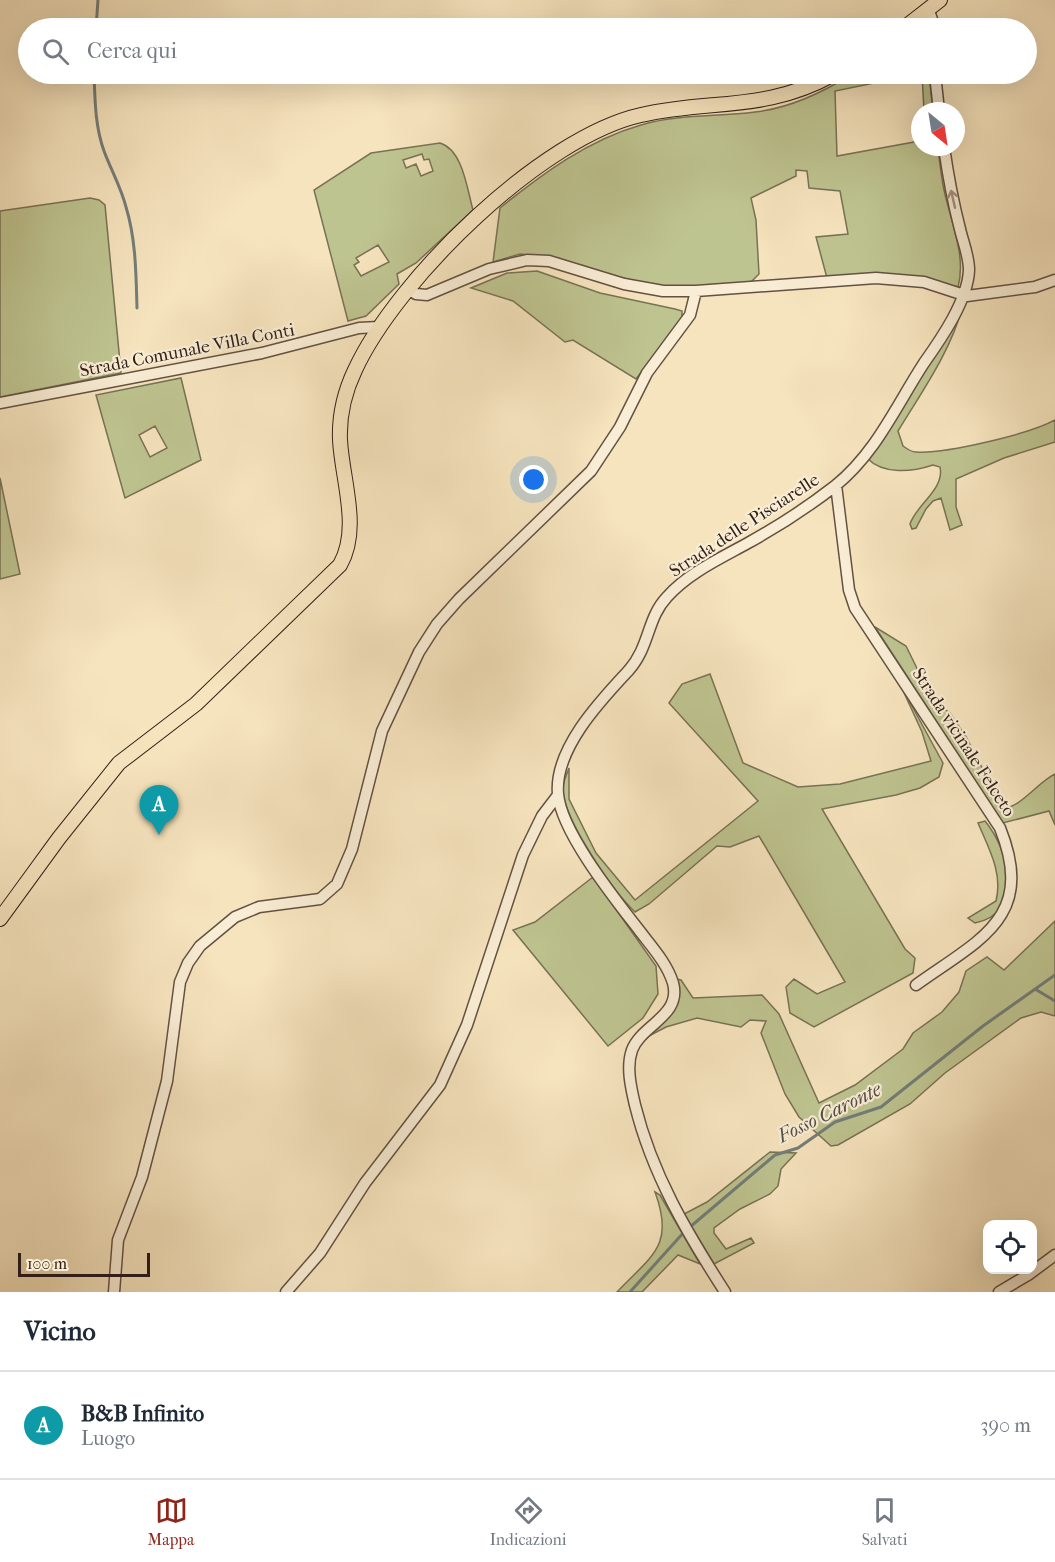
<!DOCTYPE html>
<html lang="it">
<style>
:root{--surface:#fff;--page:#f6f6f7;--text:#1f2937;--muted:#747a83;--line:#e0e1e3;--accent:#8f2418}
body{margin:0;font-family:"IM FELL French Canon",serif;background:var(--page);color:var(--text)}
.controls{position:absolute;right:18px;bottom:18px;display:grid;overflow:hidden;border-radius:12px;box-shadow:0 6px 24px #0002}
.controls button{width:54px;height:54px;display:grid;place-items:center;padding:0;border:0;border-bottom:2px solid var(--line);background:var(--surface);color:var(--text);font:30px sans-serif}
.compass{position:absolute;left:911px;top:102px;width:54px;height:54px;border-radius:50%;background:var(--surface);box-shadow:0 6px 24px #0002;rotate:150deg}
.scale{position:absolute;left:18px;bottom:15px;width:132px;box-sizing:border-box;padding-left:6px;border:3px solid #322018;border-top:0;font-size:16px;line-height:21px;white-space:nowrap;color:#322018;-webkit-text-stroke:4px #f9edd5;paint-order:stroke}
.you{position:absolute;left:534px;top:480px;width:21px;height:21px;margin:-15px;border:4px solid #fff;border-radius:50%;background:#1a73e8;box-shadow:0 0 0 9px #1a73e833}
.badge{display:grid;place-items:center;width:39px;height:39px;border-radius:50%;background:var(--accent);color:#fff;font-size:20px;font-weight:700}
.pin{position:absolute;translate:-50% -50px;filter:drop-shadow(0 2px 3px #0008)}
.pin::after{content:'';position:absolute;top:32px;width:21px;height:18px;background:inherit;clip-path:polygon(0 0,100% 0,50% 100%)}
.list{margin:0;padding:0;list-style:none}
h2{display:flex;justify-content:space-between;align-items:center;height:78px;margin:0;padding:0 24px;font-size:26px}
h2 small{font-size:20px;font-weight:400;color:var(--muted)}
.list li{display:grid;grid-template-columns:39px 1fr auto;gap:18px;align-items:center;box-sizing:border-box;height:108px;padding:0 24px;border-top:2px solid var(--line)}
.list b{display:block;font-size:22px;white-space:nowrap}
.list p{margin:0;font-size:20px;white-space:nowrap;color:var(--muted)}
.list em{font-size:20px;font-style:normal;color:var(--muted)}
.icon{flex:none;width:33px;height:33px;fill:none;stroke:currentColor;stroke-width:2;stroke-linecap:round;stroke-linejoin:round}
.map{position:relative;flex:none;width:1055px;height:1292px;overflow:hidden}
.search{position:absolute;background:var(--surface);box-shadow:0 6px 24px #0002;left:18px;right:18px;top:18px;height:66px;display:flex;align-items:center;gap:15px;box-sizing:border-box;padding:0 21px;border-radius:33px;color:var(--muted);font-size:22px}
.sheet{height:186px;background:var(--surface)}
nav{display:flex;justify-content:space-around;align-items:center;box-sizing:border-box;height:84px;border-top:2px solid var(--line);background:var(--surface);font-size:16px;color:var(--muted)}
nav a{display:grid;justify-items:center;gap:3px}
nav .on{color:var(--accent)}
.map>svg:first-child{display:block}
.green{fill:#bec490;stroke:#787254;stroke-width:1.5;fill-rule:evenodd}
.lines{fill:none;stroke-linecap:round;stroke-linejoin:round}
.stream{stroke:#737e79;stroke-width:3}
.minor-casing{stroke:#635142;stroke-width:13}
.major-casing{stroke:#322018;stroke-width:16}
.minor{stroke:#f9edd5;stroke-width:10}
.major{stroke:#f6e4be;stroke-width:14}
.oneway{stroke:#9f9180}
.labels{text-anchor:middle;stroke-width:4.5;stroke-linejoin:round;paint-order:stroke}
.street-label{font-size:18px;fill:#322018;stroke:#f9edd5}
.water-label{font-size:20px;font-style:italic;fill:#524f48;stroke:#f9edd5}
</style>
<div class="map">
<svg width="1055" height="1292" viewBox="0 0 1055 1292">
<rect width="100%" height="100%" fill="#f6e4be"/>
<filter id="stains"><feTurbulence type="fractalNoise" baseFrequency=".00333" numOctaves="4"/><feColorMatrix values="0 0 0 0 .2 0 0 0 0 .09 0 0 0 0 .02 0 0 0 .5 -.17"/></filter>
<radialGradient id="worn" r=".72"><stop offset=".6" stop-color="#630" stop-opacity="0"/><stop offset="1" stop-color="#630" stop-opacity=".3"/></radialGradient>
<path class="green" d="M852 74H918L835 91 837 156 920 141V147H938C939 160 941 172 943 185 949 218 967 254 958 287L933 281 827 278 816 237 848 234 840 191 809 188 807 171 796 170V176L751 198 756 220 759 274 749 284 668 288 613 276 557 258 520 254 493 262 500 208C542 174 588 140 641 125 678 114 717 117 755 112 790 108 822 93 852 74Z
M922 74H929L933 111H924Z
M440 143C463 150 467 189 473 210L416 263 397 274 399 284 366 316 348 321 314 190 371 153ZM422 154 424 160 429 159 433 171 421 176 416 164 406 168 403 160ZM378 245 389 262 361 276 354 265 359 262 356 258Z
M90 198 99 200 105 205 121 373 0 397V211Z
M537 271 600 293 675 309 682 311V319L636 379 573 340 565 342 513 301 471 288 507 273Z
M963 305C951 351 923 390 898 431L903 446C907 449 911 452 916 452 945 454 1030 434 1055 420V442L1004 458 956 479V507L962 525 950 530 941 498 933 501 926 509 916 528 912 529 910 524C916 505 945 489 940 467L933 465C912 472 883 475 867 458L882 442Z
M181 378 201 460 125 498 96 395ZM155 426 167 448 150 457 139 435Z
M0 478 20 574 0 579Z
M875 627 906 646 933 701 950 713 966 737 1003 808C1019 809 1037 783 1055 774V825L1049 811 1003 823Z
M710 674 743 763 798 787 840 784 931 761 922 732 900 684 943 763 939 777 920 788 896 795 822 809 905 949 915 958 913 973 814 1027 790 1013 786 987 794 979 817 994 845 982 759 836 730 847 717 846 649 904 635 912C613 891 564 820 563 790 562 783 567 774 569 768V799L596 853 635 900 758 801 669 703 682 684Z
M985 821C1009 850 1026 913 975 923L968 918 996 901C1003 873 989 849 978 823Z
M593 877 656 966 658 994 643 1018 608 1046 513 930 535 922Z
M1055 921V1016L1041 1012 1021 1018 945 1073 910 1104 838 1145 831 1146 799 1117 785 1094 761 1033 766 1021 750 1020 741 1027 697 1018 666 1027 645 1038C670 1016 674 1013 676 979L681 980 693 998 762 995 779 1014 819 1103 855 1085 903 1049 913 1033 942 1012 959 992 966 971 987 957 1004 970Z
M770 1152 796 1153 781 1169 778 1186 770 1194 740 1209 714 1228V1233L726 1249 751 1238 754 1243 714 1264 684 1214 707 1202Z
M655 1192 660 1195 700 1264 678 1255 642 1292H617C652 1255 675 1246 655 1192Z"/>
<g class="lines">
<path class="stream" d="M96 28 98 0
M94 74C95 100 95 126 104 151 111 170 121 187 126 207 136 240 136 274 137 308
M1035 989 1055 1001
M690 1227 775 1155 798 1148 835 1122 881 1107 983 1026 1055 975
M630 1292 685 1231"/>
<defs>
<path id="minor" d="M929 11 935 28
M935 74 939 111
M407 289 416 294 427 295 489 269 527 260 549 261 624 284 663 291H696L876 278 924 282 967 296 1035 287 1055 280
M0 403 262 353 359 328 379 327
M836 485 849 590 855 608 1000 828C1036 918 980 939 916 985
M114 1292 118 1240 142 1177 167 1081 180 982 188 963 200 946 235 917 259 907 320 899 337 884 352 849 382 731 419 652 437 624 459 599 591 471 620 427 647 373 690 315 696 291
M286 1292 320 1253 365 1183 440 1085 467 1025 523 855 542 816 558 795
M725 1292C687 1233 652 1174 635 1105 631 1088 626 1067 632 1050 641 1025 682 1016 673 983 667 963 651 946 639 930 615 899 561 832 558 794 554 749 601 700 629 670 650 646 647 618 667 597 688 573 721 558 748 543 777 527 808 507 835 486 876 453 896 406 924 363 941 339 968 300 969 270 969 256 963 242 960 229 953 202 948 175 944 147
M999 1292 1028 1275 1055 1255"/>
<path id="major" d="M904 28 940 0
M0 919 59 838 119 763 196 704 340 565C361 528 342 480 340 440 339 416 345 391 355 370 397 279 542 137 641 115 712 99 766 112 834 74"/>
</defs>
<use href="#minor" class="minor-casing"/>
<use href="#major" class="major-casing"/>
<use href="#minor" class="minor"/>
<use href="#major" class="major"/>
</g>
<defs><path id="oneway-shaft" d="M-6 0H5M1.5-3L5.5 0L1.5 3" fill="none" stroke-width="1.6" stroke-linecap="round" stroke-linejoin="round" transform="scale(1.5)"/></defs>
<use class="oneway" href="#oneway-shaft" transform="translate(953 199) rotate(-103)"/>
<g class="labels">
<g class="street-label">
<text transform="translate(187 350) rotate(-11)" y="6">Strada Comunale Villa Conti</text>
<text transform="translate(744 525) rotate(-33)" y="6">Strada delle Pisciarelle</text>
<text transform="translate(964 742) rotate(57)" y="6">Strada vicinale Felceto</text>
</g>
<g class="water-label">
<text transform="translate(829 1112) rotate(-26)" y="7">Fosso Caronte</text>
</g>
</g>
<rect width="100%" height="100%" filter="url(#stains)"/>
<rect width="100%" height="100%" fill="url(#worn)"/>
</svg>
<div class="controls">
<button><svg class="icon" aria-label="locate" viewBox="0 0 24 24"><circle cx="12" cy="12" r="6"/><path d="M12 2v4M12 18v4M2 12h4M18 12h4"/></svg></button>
</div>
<svg class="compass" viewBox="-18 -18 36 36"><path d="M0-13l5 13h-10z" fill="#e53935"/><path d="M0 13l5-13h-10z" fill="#747a83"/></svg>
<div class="scale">100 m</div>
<div class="you"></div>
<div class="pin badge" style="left:159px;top:835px;background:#0f9aa8">A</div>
<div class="search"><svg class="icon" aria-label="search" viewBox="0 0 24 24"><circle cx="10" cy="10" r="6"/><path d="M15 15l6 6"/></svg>Cerca qui</div>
</div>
<section class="sheet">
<h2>Vicino<small></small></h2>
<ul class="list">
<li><span class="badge" style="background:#0f9aa8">A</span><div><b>B&amp;B Infinito</b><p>Luogo</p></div><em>390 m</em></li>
</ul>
</section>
<nav>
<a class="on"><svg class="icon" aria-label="map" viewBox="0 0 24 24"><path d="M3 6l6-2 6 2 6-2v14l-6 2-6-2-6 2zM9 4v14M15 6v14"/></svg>Mappa</a>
<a><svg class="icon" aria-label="directions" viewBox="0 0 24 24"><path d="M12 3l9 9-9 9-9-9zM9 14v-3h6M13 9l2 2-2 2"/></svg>Indicazioni</a>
<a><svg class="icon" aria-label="saved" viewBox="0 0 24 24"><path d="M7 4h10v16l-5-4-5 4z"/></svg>Salvati</a>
</nav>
